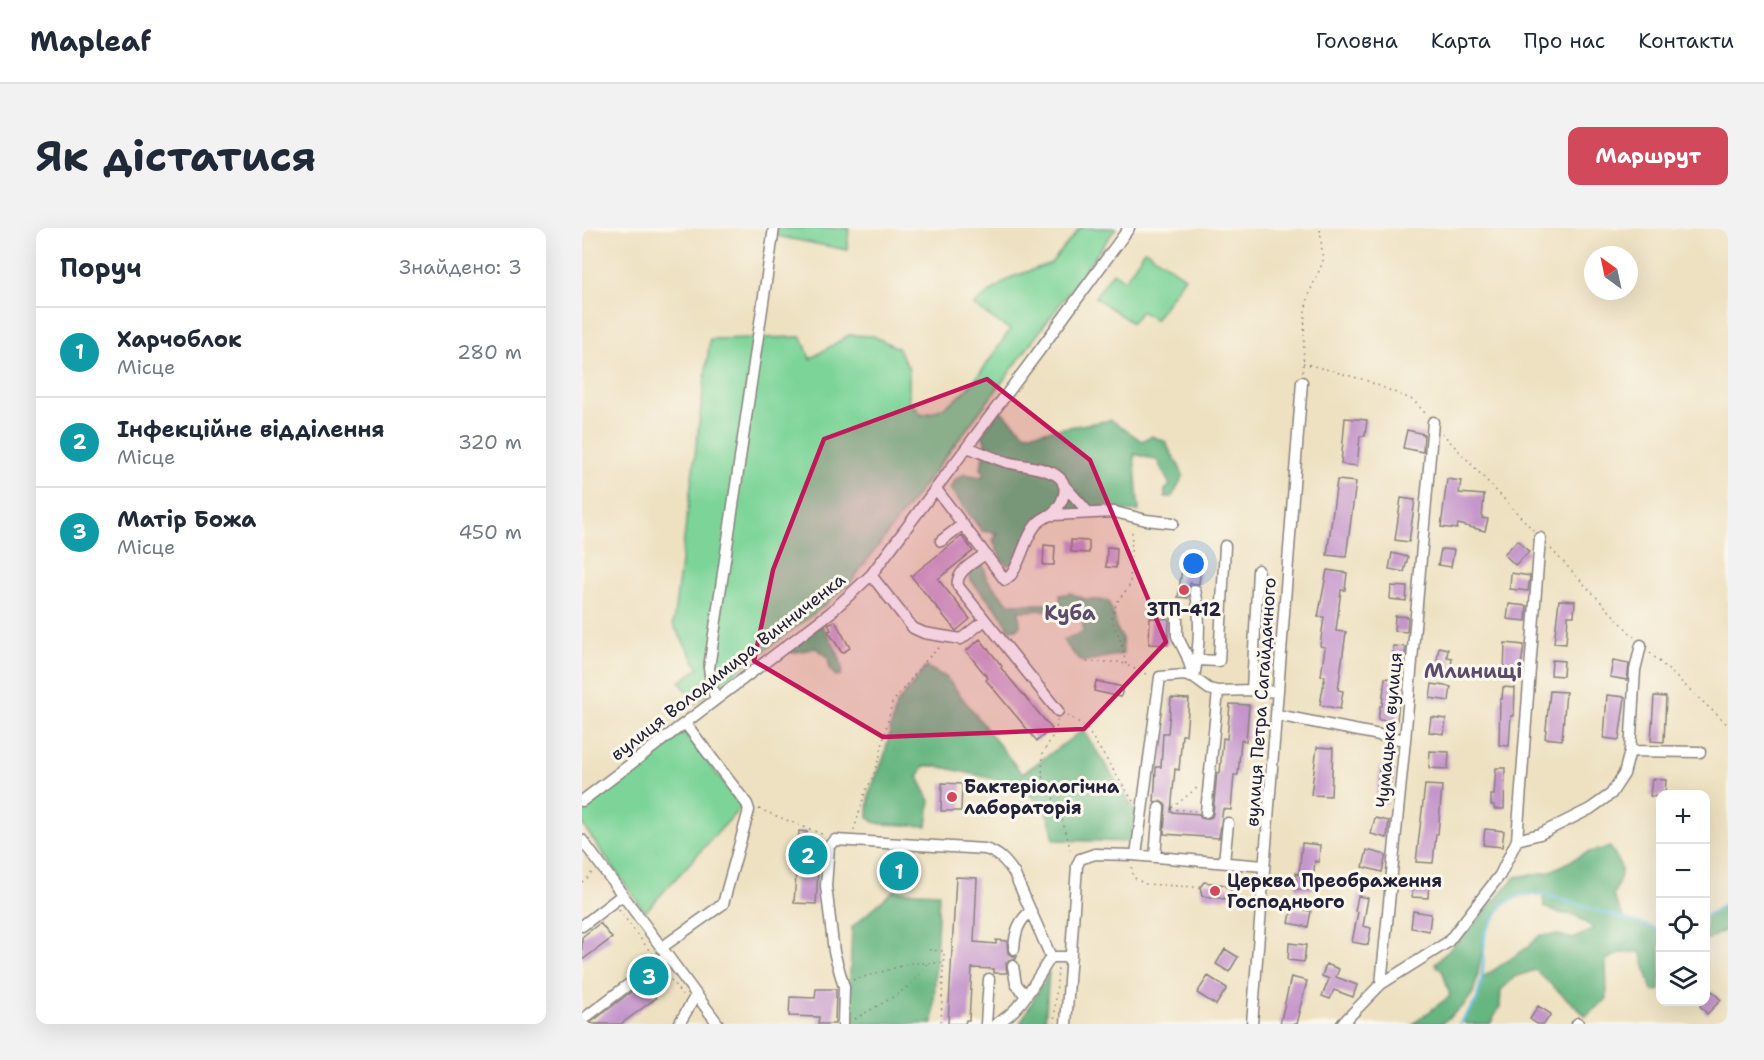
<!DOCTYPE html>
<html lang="uk">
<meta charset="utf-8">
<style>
:root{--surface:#fff;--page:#f2f2f3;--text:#1f2937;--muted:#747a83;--line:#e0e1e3;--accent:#d1495b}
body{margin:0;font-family:"Shantell Sans",sans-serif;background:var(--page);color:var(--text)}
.controls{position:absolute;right:18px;bottom:18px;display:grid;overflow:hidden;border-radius:12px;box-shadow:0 6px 24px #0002}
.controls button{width:54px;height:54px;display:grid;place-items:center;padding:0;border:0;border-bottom:2px solid var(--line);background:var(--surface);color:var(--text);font:30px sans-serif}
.compass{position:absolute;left:1002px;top:18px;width:54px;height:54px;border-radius:50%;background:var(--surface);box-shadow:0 6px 24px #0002;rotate:327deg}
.you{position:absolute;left:612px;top:336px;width:21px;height:21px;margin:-15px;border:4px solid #fff;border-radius:50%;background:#1a73e8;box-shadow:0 0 0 9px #1a73e833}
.badge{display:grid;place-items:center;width:39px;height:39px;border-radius:50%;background:var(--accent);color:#fff;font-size:20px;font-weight:700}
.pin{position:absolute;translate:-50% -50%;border:3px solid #fff;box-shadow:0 2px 6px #0006}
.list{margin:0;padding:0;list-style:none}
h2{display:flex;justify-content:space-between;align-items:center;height:78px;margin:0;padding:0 24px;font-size:26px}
h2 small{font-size:20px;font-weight:400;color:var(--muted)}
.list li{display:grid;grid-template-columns:39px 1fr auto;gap:18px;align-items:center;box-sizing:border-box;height:90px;padding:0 24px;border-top:2px solid var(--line)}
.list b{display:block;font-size:22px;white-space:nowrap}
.list p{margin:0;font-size:20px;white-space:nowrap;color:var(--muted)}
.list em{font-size:20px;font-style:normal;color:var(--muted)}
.icon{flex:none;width:33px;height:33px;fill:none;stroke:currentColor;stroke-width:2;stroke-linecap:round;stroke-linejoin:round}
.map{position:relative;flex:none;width:1146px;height:796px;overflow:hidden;border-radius:12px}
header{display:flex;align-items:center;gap:36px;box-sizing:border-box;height:84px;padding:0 30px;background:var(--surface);border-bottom:2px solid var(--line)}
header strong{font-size:28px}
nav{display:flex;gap:33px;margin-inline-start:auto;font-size:21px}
.intro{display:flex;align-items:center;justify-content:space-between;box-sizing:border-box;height:144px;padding:0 36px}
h1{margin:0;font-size:42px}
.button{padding:15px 27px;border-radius:12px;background:var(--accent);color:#fff;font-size:21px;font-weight:700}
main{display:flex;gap:36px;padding:0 36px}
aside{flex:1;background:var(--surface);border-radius:12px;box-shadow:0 6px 24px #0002}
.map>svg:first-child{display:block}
.green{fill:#7dd498;stroke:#507b6a;stroke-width:1.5}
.forest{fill:#66b680;stroke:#446c5e;stroke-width:1.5}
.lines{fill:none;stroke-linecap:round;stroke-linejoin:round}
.stream{stroke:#62bde0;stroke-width:3}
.building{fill:#c596cb}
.minor-casing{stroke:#88827e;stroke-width:13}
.path{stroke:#88827e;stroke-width:1.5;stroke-dasharray:1.5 4.5;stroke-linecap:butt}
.minor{stroke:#fff;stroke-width:10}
.marked{fill:#c2185b;fill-opacity:0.2;stroke:#c2185b;stroke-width:4.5;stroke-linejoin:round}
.poi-dot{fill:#d1495b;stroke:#fbf7ec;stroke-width:2}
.labels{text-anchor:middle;stroke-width:6;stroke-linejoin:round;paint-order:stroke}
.poi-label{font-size:18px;font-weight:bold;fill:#22223b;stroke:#fbf7ec;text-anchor:start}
.street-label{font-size:18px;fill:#22223b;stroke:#fbf7ec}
.neighbourhood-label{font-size:20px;font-weight:bold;fill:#5b4b6d;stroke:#fbf7ec}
</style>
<header>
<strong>Mapleaf</strong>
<nav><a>Головна</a><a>Карта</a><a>Про нас</a><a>Контакти</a></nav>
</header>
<div class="intro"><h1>Як дістатися</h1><a class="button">Маршрут</a></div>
<main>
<aside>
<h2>Поруч<small>Знайдено: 3</small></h2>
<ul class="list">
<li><span class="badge" style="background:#0f9aa8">1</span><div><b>Харчоблок</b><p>Місце</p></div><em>280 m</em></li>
<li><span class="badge" style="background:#0f9aa8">2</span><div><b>Інфекційне відділення</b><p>Місце</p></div><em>320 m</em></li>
<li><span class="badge" style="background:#0f9aa8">3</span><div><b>Матір Божа</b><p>Місце</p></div><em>450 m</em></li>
</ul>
</aside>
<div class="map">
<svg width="1146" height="796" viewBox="0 0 1146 796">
<rect width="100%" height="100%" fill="#fbf7ec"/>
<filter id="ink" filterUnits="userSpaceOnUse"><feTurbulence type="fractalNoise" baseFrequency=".0167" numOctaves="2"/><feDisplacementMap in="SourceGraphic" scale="12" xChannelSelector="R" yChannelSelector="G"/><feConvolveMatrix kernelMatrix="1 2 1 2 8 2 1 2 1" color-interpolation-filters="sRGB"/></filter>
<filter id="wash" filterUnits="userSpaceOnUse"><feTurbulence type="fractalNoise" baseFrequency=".008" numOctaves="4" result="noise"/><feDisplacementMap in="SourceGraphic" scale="24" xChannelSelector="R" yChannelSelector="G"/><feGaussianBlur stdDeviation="1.35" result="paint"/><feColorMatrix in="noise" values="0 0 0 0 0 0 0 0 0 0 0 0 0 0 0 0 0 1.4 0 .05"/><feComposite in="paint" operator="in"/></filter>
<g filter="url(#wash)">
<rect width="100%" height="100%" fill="#eee1c1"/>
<path class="green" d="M195 0H267L265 22 194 8Z
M498 0H534L430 141 267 356 238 381 113 475 98 454 117 440 91 396 128 111 220 109 228 131 267 107 291 108 316 120 327 141V173L340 187C384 179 404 135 428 102L391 77 428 50 469 35Z
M563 22 603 49 573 92 559 83 550 95 513 69 531 44 543 52Z
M102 504 160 578 63 684 0 596V582Z"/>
<path class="forest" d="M418 182 444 206 529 192 560 213 570 208 584 214C588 227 598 235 601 248L590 269H583V262L588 257 575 232 552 226 557 283 465 284 431 336 424 337 420 333 411 312 416 305 400 303 368 261 374 251 383 246 398 249 403 246 399 241 403 214 400 206Z
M396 336 402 339 405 351 426 375 430 376H467L469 379 466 382 437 383 438 398 435 401 428 402 417 384 391 355 386 346 387 343Z
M488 365 503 371 526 373 532 388 534 399 540 410 541 426 500 434 491 425 481 412 501 404V391L496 382 479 383 478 367Z
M239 396C247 408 264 435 259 447L254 448 248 442 246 429 234 420 210 425 208 419Z
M344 439 364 449 440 546 501 502 554 584 550 614 472 612 467 590 455 573 434 556 355 538H342L336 549 348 573 345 598 299 596 292 594 286 589 287 566 302 529 314 477Z
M1028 619C1044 643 1041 643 1031 668L1043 692 1078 702V762L1070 763 1059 724 1038 725 1024 732 1025 771 1004 788 953 742 933 749 919 762 918 779 908 796H884L881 793 895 772 900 750 946 719 958 707H977L991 711 1012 701 993 687 976 685 962 679 961 666 940 667 921 676 903 705 895 751 891 765 882 777 859 796H831L868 768 861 744 853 736 889 700 933 649 967 644 1004 625Z
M311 663 357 665 351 796H266L270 699Z
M1146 675V701L1124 712V688Z
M467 743 463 796H438Z"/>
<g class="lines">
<path class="stream" d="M1124 688 1146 675
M878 796 895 772 900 750 903 705 921 676 940 667 962 666 1078 702"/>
</g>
<g id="blocks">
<path class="building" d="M763 190 785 192 783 208H778L775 238 759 236Z
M825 202 842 206 841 224 821 220Z
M865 251 879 253 877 265 902 267 900 290 906 291 903 303 876 296 875 301 859 299Z
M755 252 774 254 764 329 745 327Z
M819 270 833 272 827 314 813 312Z
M380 308 391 323 356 351 388 391 374 403 329 348Z
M489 312 507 313V325L489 324Z
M936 312 947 324 933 337 922 326Z
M462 317 473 318 472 337H461Z
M525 319 535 320 534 340 524 339Z
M859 321 872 322 869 339 856 337Z
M810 325 826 329 822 344 807 341Z
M602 327 620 329 617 356 608 355 606 370 596 369Z
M745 342 765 345 763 362H759L754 403 764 404 756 462 761 463 758 481 738 477 743 448H739L743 419 738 418 742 389H736Z
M929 345 948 348 946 363 928 361Z
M809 358 825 359 824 373 808 371Z
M977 372 993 373 992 388H986L984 416 972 415Z
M927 376 945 378 944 393 925 391Z
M813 388 826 389 825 404 812 403Z
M568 390 587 391 586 417 567 416Z
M253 393 268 420 260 425 246 403 249 402 246 396Z
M398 411 420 438 419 440 470 501 455 513 404 452 406 450 384 423Z
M923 415 942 417 938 445 922 444Z
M811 418 824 419 822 433 810 432Z
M857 419 866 421 865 429 870 430 869 441 854 439Z
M970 432 982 433 981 448 969 447Z
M1031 433 1047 436 1045 452 1028 449Z
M803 450 819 452 815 493 796 492 798 478H800Z
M514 453 541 459 539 469 512 463Z
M850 456 869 459 867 473 848 470Z
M921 459 933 460 932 488H929L927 518 917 517 918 471H920Z
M968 463 984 464 980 512 963 510Z
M1025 467 1043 469 1037 512 1022 510Z
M1072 468 1084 469 1082 514 1069 513Z
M589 470 607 471 604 507H600L597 542 593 541 589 584 617 586 619 590 624 591 630 589 631 585 635 545H638L641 510 645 511 648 476 667 477 664 513 659 512 656 547H652L649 582 641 581 637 610 582 606 584 577 578 573 572 574 574 539H579L581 505H586Z
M849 489 864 491 862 506 847 504Z
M735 519 751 520 749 568 729 567Z
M848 523 867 524 866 541 847 540Z
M798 538 811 539 806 576 793 574Z
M914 540H923L922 581H912V577H909V567H912Z
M1070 551 1084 552 1083 567H1078V569L1068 568Z
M360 555 380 556 379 583H359Z
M843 557 860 558 856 606H854L851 635 834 634Z
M793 590 807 593 805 610 789 606Z
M903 601 922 603 920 619 901 617Z
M217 603 225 604V610H238L234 676 212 675Z
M720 615 738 617 737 634 733 633 730 662 713 661 714 645 717 646Z
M785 622 804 627 800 644 781 639Z
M306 634 329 635 328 651 305 650Z
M374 649 395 650 392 714 414 716V712L425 713 426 725 431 728H435L434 731H429L424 735 425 745H412V741L390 740 387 792H384L383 796H366Z
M832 653 847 654 846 670 830 669Z
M622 654 644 657V659H649L648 669H643V671L620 668 618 659Z
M776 668 786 670 781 698 789 700 786 717 770 714 776 684 773 683Z
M710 680 729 683 726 699 707 695Z
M831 683 849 686 847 703 829 700Z
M18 695 30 710 0 732V709Z
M707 715 724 717 722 734 706 732Z
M643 721 656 729 647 744 634 736Z
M744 736 757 741 754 749 775 757 771 769 752 762 748 771 740 768 747 751 740 748Z
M626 748 645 760 634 777 615 765Z
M709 749 725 753 717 784H718L715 796H698Z
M62 754 74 770 39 796H7Z
M234 761H254L253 796H236L237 789 207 788 208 769 233 770Z
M1130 763 1139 772 1125 786 1118 778Z
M956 778 969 786 962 796H955L948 791Z"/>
</g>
</g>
<g filter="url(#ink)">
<use href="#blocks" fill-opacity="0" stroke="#88827e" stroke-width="1.5"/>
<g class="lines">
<defs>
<path id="minor" d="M481 256 507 285
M354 261 423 352 429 347C440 332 442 312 453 298 460 288 471 289 477 278 500 239 446 240 424 234 411 230 398 224 385 219
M471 287 533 284 564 292 591 295
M359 313 381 296
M403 326C393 334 373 343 376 358L476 483
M289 347 331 400 342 405 379 411 403 392
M595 390V408L605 428 611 447
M615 432 637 433 643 318
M612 450C617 421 620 390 613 362
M670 462 676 342
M134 471 130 460 127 440 192 0
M695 487 823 512
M1048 523 1118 524
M0 573 248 385 289 347 457 123 547 0
M624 584 636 463
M0 612 136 796
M935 612 958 606 1008 581 1029 566 1042 546 1048 523 1053 442 1059 417
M554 627 578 449 602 447 612 450 627 461 636 463 670 462 696 464
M573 629 577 580
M642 634 646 595
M0 698 39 668
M79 720 141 676 167 582 165 576 103 495
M432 721C433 705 436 693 449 683
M431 738 434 756 444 768
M799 756 866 714 918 647 935 612 958 310
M0 792 84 728
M97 796 114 767
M261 796 262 759 252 724 244 658 247 618 253 612 403 621C417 625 424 633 432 645L469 729H489
M404 796 407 751
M414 796C440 782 453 753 469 729
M484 796 495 638 498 631 513 626 550 627 682 638
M670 796 720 154
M760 796 799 756 823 512 851 194
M995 796 996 795"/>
</defs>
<use href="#minor" class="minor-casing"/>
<path class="path" d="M721 135 783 152 831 172 843 185
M721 144 723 82 729 61 741 34 738 0
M860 205 951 302
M969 321 1052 409
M1068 425 1146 497
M505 434H538L568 448
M544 436 538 410 532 398 530 390 535 374 548 357 550 301
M485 488 495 493 505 501 551 573
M475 492 474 502 461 525 460 548 478 583 489 624
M590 580 616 559
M177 581 242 607
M588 581 613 583
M272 602 283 564 291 549 298 527 310 475 346 430 359 418
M550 639 551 649 563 656 613 659
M0 654 8 648 10 643
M37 682 70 726
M347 722 362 723 359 796
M82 742 100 767
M271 752 330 735H362
M273 791C303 772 327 766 346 734
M472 796 476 740"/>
<use href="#minor" class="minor"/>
</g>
</g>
<path class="marked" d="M405 151 508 232 584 414 502 501 301 509 172 433 191 342 242 211Z"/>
<g class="poi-dot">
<circle cx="602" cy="362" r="6"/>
<circle cx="370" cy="569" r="6"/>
<circle cx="633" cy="663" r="6"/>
</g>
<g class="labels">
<g class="poi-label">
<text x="602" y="388" text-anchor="middle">ЗТП-412</text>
<text x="382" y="565">Бактеріологічна<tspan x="382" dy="21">лабораторія</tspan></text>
<text x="645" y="659">Церква Преображення<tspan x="645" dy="21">Господнього</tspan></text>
</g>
<g class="street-label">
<text transform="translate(146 439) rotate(-38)" y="6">вулиця Володимира Винниченка</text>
<text transform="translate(679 474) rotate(-86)" y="6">вулиця Петра Сагайдачного</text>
<text transform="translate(807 502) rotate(-85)" y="6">Чумацька вулиця</text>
</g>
<g class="neighbourhood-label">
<text x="488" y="392">Куба</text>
<text x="891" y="450">Млинищі</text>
</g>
</g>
</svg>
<div class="controls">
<button>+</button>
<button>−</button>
<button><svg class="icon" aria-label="locate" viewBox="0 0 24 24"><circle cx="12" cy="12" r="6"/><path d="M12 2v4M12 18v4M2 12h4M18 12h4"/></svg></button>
<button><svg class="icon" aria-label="layers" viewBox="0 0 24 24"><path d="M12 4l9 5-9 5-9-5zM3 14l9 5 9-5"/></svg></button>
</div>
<svg class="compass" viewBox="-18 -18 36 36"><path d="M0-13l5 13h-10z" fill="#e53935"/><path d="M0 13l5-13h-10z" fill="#747a83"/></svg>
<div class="you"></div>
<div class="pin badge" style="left:317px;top:643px;background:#0f9aa8">1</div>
<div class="pin badge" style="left:226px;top:627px;background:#0f9aa8">2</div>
<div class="pin badge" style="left:67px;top:748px;background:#0f9aa8">3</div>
</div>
</main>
